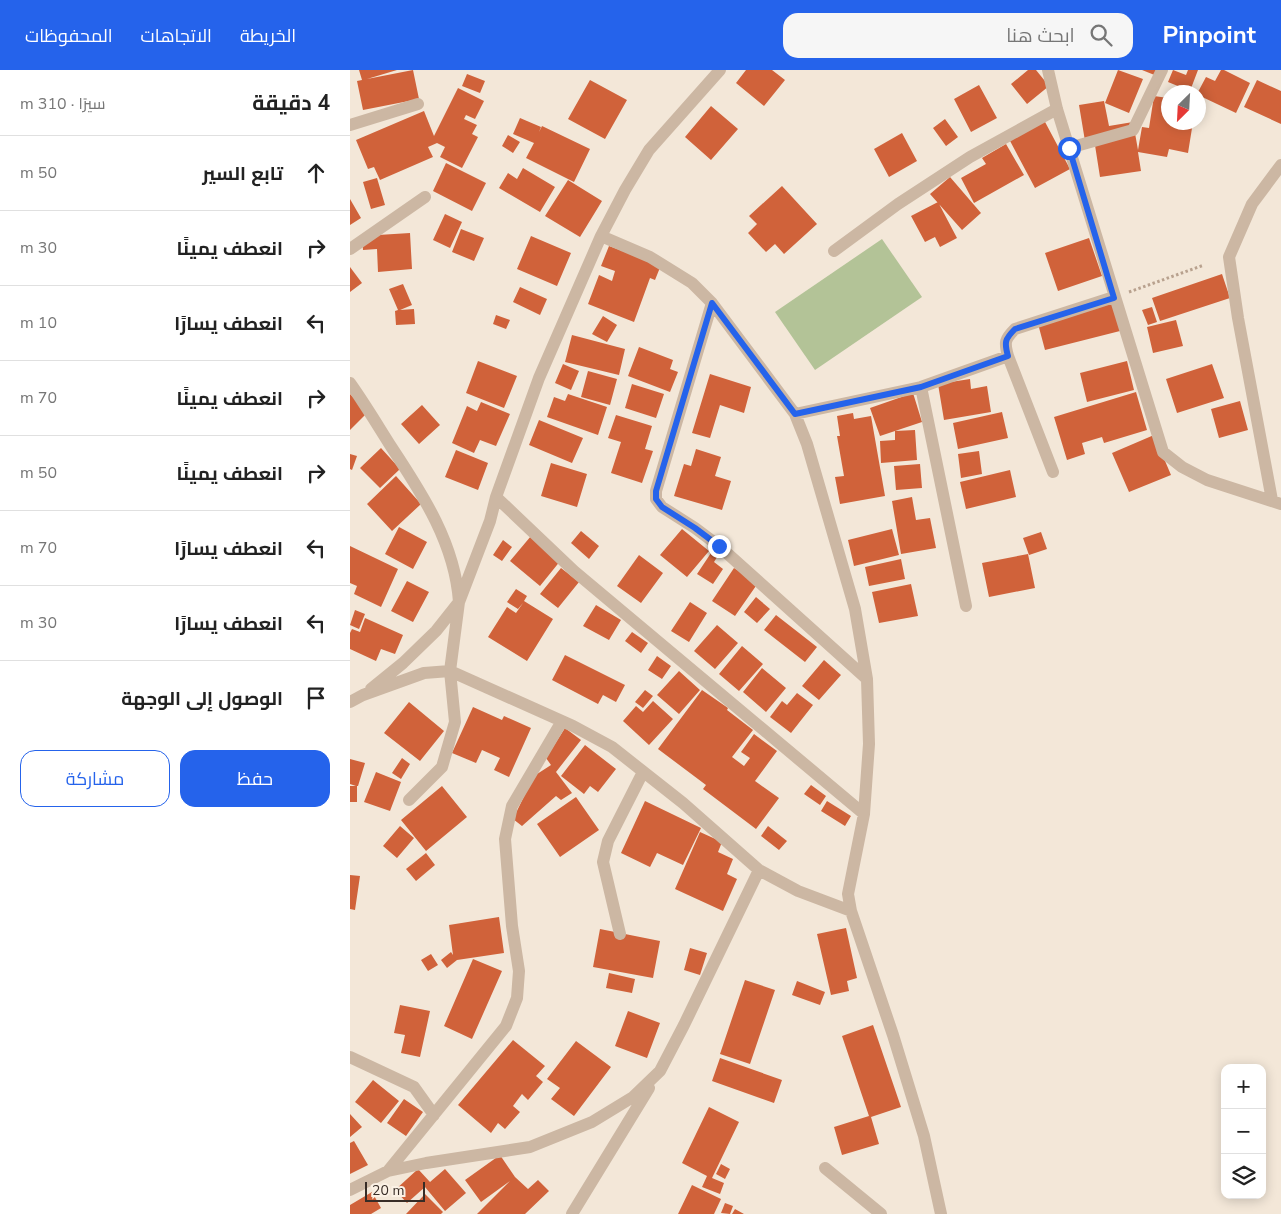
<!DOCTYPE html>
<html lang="ar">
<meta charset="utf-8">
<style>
:root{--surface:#fff;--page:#f6f6f6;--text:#222;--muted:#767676;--line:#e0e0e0;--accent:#2563eb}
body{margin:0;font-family:"Nunito Sans",Cairo,sans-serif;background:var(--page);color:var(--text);direction:rtl}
.controls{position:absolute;right:15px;bottom:15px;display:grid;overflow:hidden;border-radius:10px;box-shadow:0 2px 12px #0003}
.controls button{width:45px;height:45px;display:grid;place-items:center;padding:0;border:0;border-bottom:1px solid var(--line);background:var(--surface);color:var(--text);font:25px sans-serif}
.compass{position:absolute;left:811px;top:15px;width:45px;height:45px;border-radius:50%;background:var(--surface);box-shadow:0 2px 12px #0003;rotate:204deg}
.scale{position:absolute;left:15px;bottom:12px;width:60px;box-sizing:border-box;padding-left:5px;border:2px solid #372c26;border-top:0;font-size:14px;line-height:18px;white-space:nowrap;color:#372c26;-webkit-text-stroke:4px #fbf1e5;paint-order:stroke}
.stop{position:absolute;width:15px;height:15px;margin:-11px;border:4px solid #2563eb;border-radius:50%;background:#fff}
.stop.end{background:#2563eb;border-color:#fff;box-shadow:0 1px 5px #0008}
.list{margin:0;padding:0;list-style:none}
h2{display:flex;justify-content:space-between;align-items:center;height:65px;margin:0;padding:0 20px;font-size:21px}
h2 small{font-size:16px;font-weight:400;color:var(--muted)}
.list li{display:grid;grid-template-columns:32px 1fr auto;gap:15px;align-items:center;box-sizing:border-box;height:75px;padding:0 20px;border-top:1px solid var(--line)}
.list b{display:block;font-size:19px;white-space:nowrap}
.list em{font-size:16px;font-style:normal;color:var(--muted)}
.actions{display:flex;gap:10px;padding:15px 20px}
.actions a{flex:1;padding:11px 0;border:1px solid var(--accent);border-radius:15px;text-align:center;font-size:18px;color:var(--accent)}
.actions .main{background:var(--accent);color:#fff}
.icon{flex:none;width:28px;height:28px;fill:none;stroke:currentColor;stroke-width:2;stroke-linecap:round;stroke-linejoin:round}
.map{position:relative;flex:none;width:931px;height:1144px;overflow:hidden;direction:ltr}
header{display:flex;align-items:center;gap:30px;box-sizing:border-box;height:70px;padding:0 25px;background:var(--accent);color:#fff}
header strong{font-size:24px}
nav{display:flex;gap:28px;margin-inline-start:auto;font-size:18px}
.search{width:350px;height:45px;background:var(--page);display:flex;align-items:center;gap:12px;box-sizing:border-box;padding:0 18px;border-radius:15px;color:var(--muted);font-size:19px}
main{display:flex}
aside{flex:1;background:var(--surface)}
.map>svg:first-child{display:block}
.green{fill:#b3c397}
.building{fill:#d0623a}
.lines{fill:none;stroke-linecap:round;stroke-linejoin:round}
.path{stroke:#b8a18e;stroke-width:3;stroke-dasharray:2.5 2.5;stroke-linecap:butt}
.street{stroke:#ccb7a3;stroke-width:12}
.route{stroke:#2563eb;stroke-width:6}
</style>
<header>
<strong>Pinpoint</strong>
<div class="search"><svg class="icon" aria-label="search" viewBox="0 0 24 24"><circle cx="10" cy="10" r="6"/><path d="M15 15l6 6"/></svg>ابحث هنا</div>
<nav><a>الخريطة</a><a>الاتجاهات</a><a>المحفوظات</a></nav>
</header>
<main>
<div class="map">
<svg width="931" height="1144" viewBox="0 0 931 1144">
<rect width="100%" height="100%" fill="#f3e7d8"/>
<path class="green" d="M532 169 572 227 465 300 425 242Z"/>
<path class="building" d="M9 0H47L17 9 63 0 69 29 13 40 7 11 12 10Z
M396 0H422L435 10 414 36 386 13Z
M678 0H686L699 16 677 34 661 14Z
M768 0 793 9 779 43 755 33Z
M792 0H810L807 6Z
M823 0 836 5 838 0H848L840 21 818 12Z
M871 0H874L900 13 886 43 848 25V22L856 7 865 11Z
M117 4 135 11 130 23 112 16Z
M240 10 277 30 255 69 218 49Z
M907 10 931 21V54L894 37Z
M629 15 647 48 621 62 604 29Z
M108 18 134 31 125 49 116 45 114 49 127 55 122 64 128 67 112 98 90 87 95 77 87 73 78 77 83 87 30 110 24 97 18 99 6 70 74 41 84 66Z
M804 26 818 28V52H843L838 83 819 79 817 87 788 82 791 101 750 107 744 69 735 71 729 35 754 31 759 56 783 52 788 80 792 57 799 58Z
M361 36 388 59 361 90 335 67Z
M170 48 191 57 189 62 192 56 240 79 224 112 176 88 184 73 163 64Z
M595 49 608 67 596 76 583 58Z
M694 50 720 99 685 118 659 69Z
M552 63 567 91 539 107 524 79Z
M158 65 170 72 163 83 152 76Z
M656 74 674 105 624 133 611 108 636 94 632 88Z
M96 93 136 113 122 141 83 121Z
M173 98 205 117 190 142 149 118 158 103 167 109Z
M600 107 631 143 612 160 580 124Z
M27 108 35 135 21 139 13 112Z
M218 110 252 131 230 167 195 146Z
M432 116 467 154 434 184 425 174 416 182 398 163 407 154 399 146Z
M0 129 11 148 0 155Z
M588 132 607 168 590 177 585 167 575 172 561 146Z
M95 144 112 152 100 178 83 170Z
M111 159 134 168 124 191 102 182Z
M60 163 62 199 28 202 27 179 13 180 12 166Z
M181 166 221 183 207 216 167 199Z
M739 168 752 206 708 221 695 183Z
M259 176 311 195 305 210 300 208 284 252 238 234 249 205 262 211 265 201 251 196Z
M0 197 12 213 0 222Z
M872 204 880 228 810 251 802 228Z
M53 214 62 235 50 240 64 239 65 254 46 255 45 241 48 240 39 219Z
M170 217 197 229 190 245 163 232Z
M762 230 770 261 695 280 687 250Z
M802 237 807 252 798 255 792 240Z
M146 245 160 250 156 259 143 254Z
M253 246 267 255 257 272 242 264Z
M826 250 833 276 803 283 797 257Z
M222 265 275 279 269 305 215 292Z
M289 277 323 290 320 299 328 302 320 322 278 306Z
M128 291 167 306 154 338 116 323Z
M777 291 784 320 737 332 730 303Z
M213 294 229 301 221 320 205 313Z
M862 294 874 328 827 343 816 309Z
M238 301 267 309 260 335 231 327Z
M360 304 401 317 394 343 370 335 360 368 342 363Z
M620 309 621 319 637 316 641 342 594 350 588 314Z
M282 314 314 324 306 348 275 338Z
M786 322 797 360 754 373 752 367 732 373 735 384 717 390 704 347Z
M563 323 572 352 545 361 565 360 567 390 531 393 530 371 545 370V361L530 366 520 338Z
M0 324 18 342 0 360Z
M218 324 257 337 248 365 197 347 204 327 215 331Z
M890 331 898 360 869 368 861 339Z
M131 332 160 344 146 376 130 370 124 383 102 373 117 336 127 341Z
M72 335 90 355 69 374 51 354Z
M652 342 658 368 608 379 603 353Z
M503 343 504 349 521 346 535 426 490 434 485 407 494 406 487 366H490L487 346Z
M266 345 302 356 295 379 303 381 292 413 261 403 271 372 258 368Z
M189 350 233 368 222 393 179 375Z
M804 365 821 405 779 422 762 383Z
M31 378 50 399 30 418 10 398Z
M346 379 371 387 365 406 381 411 372 440 324 426 334 394 341 396Z
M106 380 138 393 128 420 95 407Z
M629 381 632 404 611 408 608 384Z
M0 384 7 386 2 400 0 399Z
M201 393 237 404 227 437 191 426Z
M570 394 572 418 546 420 544 396Z
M660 400 666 427 616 439 610 412Z
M46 406 71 434 42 461 17 434Z
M562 427 566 450 580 448 586 478 551 484 542 431Z
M49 457 77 472 63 499 35 484Z
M332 459 359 481 337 507 310 485Z
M542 459 549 485 504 496 498 470Z
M231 461 249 476 239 489 221 473Z
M691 462 697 479 679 485 673 468Z
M181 466 211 490 190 516 160 491Z
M153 470 162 477 152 491 143 485Z
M0 476 48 499 31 537 4 524 7 516 0 513Z
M363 480 369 484 364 492 373 499 363 514 347 504Z
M678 484 685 518 639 527 632 493Z
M289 485 313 503 291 533 267 516Z
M551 489 555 509 519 516 515 497Z
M211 498 229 512 208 538 190 524Z
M384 498 408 513 385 546 362 531Z
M57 511 79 522 63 552 41 541Z
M561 514 568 546 529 553 522 522Z
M166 519 177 526 174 531 203 549 177 591 138 567 157 537 166 543 173 533 168 539 157 532Z
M406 527 420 539 407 553 394 542Z
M340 532 357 543 339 572 321 561Z
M246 535 271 550 259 570 233 556Z
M5 540 15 544 9 559 0 555Z
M426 545 467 577 455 592 414 560Z
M15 548 53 565 45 584 31 579 26 591 0 579V563L2 559 10 562Z
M367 555 388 573 365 599 344 581Z
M282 562 298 573 291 583 275 571Z
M392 576 413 594 389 621 369 604Z
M215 585 275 615 266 632 253 625 248 634 202 610Z
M307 586 321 596 312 609 298 600Z
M474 590 491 605 469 630 452 616Z
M412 598 436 618 416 642 393 622Z
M329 601 350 620 329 644 307 625Z
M295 620 303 626 293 638 285 632Z
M352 620 378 638 377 640 403 660 382 687 394 696 400 688 391 682 404 664 427 681 405 711 429 728 406 759 353 719 356 715 308 679Z
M447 623 463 635 441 663 420 647 432 631 437 635Z
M303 631 323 649 299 675 273 651 286 636 293 642Z
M59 632 94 661 70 691 34 663Z
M123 637 152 650 154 646 181 658 159 707 144 700 150 688 132 680 126 693 102 683Z
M215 658 231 670 206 702 222 723 211 730 206 726 172 756 163 749 184 706 201 695 196 688Z
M235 675 266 699 248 722 240 716 234 724 211 706Z
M52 688 60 694 51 709 42 703Z
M0 689 15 693 8 716H7V732H0V716H6L0 714Z
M26 702 51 712 40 741 14 732Z
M461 715 476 726 470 735 454 724Z
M92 716 117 747 76 781 51 750Z
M226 727 249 760 210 787 187 754Z
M295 731 351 758 333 795 307 783 300 797 271 783Z
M477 731 501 746 495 756 471 741Z
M50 756 64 768 47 788 33 776Z
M418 756 437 771 429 780 411 766Z
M350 762 372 772 368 782 383 789 377 804 387 809 373 841 325 819Z
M76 783 85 795 66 811 56 799Z
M0 805 10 806 5 840 0 839Z
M149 847 154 883 107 890 97 898 91 890 101 882 103 885 99 855Z
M496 858 507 908 497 911 499 921 481 925 467 864Z
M250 859 310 871 303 908 243 897Z
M340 878 357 883 350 905 334 900Z
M81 884 88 895 78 901 71 890Z
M123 889 152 901 122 969 94 956Z
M259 903 285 909 282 923 256 918Z
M395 910 425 920 400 994 370 984Z
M447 911 475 922 470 935 442 925Z
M50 935 80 941 70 987 51 983 55 965 44 963Z
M278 941 310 953 297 988 265 976Z
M523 955 551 1037 521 1047 529 1074 492 1085 484 1057 519 1046 492 966Z
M163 970 195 996 186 1006 193 1012 178 1030 172 1024 163 1036 170 1042 155 1059 148 1053 141 1063 108 1035Z
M226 971 261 997 224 1046 201 1029 210 1018 197 1009Z
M370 988 432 1010 424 1033 362 1011Z
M23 1010 49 1031 31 1053 5 1032Z
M54 1029 73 1042 56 1066 37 1053Z
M359 1037 389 1052 362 1108 374 1113 370 1124 352 1117 357 1106 332 1093Z
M0 1044 12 1057 0 1067Z
M4 1071 18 1095 0 1104V1073Z
M150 1085 165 1107 178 1119 188 1110 199 1121 175 1144H127L160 1111 131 1132 115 1110Z
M371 1094 380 1099 375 1109 366 1104Z
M68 1099 80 1112 95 1099 116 1123 95 1141 75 1117 57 1133 45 1120Z
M342 1115 371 1129 364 1144H328Z
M22 1122 31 1138 21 1144H0V1135Z
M75 1124 93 1142 91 1144H56Z
M375 1133 383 1136 380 1144 371 1143Z
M385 1139 394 1144H382Z"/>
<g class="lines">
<path class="path" d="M779 222 854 195"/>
<path class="street" d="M698 0 707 39 813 382 832 397 857 410 931 434
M0 55 68 34
M719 78 783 60 812 0
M251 166 300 187 342 213 362 233 445 344 457 374 505 539 517 609 519 674 514 744 498 824 501 841 543 965 574 1066 591 1144
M0 179 75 127
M484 181 548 134 620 87 707 39
M362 233 306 421V429L312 437 345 458 369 476 517 609
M0 313C15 334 28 356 42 378 73 425 105 474 109 532L86 561 53 593 21 619
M571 317 616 536
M445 344 571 317 658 286
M703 402 658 286C654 272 655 269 665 259L764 227
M146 427 224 501 514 744
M922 430 888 248 879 187 902 134 931 95
M0 632 13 625 74 603 100 601 223 656 262 677 333 733 409 800 448 821 501 841
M59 730 92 697 105 652 100 601 109 532 140 451 146 427 189 308 251 166 275 120 299 80 370 0
M270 864 253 792 258 771 293 702
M0 987 64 1017 84 1045
M475 1098 531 1144
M38 1101 156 956 167 928 169 901 162 856 155 769 162 736 212 651
M0 1120 38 1101 76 1093 180 1077 242 1052 283 1027 310 1001 334 955 409 800
M222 1144 299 1018"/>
</g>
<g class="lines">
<path class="route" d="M369 476 345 458 312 437 306 429V421L362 233 445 344 571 317 658 286C654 272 655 269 665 259L764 228 719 78"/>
</g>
</svg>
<div class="controls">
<button>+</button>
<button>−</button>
<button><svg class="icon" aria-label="layers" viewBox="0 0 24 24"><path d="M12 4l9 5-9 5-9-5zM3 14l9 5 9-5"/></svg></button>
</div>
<svg class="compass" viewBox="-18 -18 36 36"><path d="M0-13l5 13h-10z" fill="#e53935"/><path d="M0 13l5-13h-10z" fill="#767676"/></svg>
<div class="scale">20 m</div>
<div class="stop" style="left:719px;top:78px"></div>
<div class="stop end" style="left:369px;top:476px"></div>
</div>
<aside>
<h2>4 دقيقة<small>سيرًا · 310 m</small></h2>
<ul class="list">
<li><svg class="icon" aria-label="ahead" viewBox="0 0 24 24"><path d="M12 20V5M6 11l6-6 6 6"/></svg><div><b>تابع السير</b></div><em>50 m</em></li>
<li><svg class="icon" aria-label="right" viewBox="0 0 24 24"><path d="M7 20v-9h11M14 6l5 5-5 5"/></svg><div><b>انعطف يمينًا</b></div><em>30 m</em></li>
<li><svg class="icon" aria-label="left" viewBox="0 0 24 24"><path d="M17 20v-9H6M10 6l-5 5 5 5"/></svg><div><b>انعطف يسارًا</b></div><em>10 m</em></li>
<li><svg class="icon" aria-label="right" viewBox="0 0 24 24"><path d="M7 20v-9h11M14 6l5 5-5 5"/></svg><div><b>انعطف يمينًا</b></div><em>70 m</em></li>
<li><svg class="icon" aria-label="right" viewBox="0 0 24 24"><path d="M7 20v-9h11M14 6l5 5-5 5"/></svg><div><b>انعطف يمينًا</b></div><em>50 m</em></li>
<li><svg class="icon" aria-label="left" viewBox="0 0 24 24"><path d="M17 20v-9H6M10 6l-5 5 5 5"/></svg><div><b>انعطف يسارًا</b></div><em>70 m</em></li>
<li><svg class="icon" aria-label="left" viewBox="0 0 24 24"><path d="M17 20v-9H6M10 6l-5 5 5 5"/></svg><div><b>انعطف يسارًا</b></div><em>30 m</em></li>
<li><svg class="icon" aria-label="arrive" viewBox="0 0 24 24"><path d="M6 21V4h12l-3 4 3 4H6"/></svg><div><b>الوصول إلى الوجهة</b></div></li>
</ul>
<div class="actions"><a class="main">حفظ</a><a>مشاركة</a></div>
</aside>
</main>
